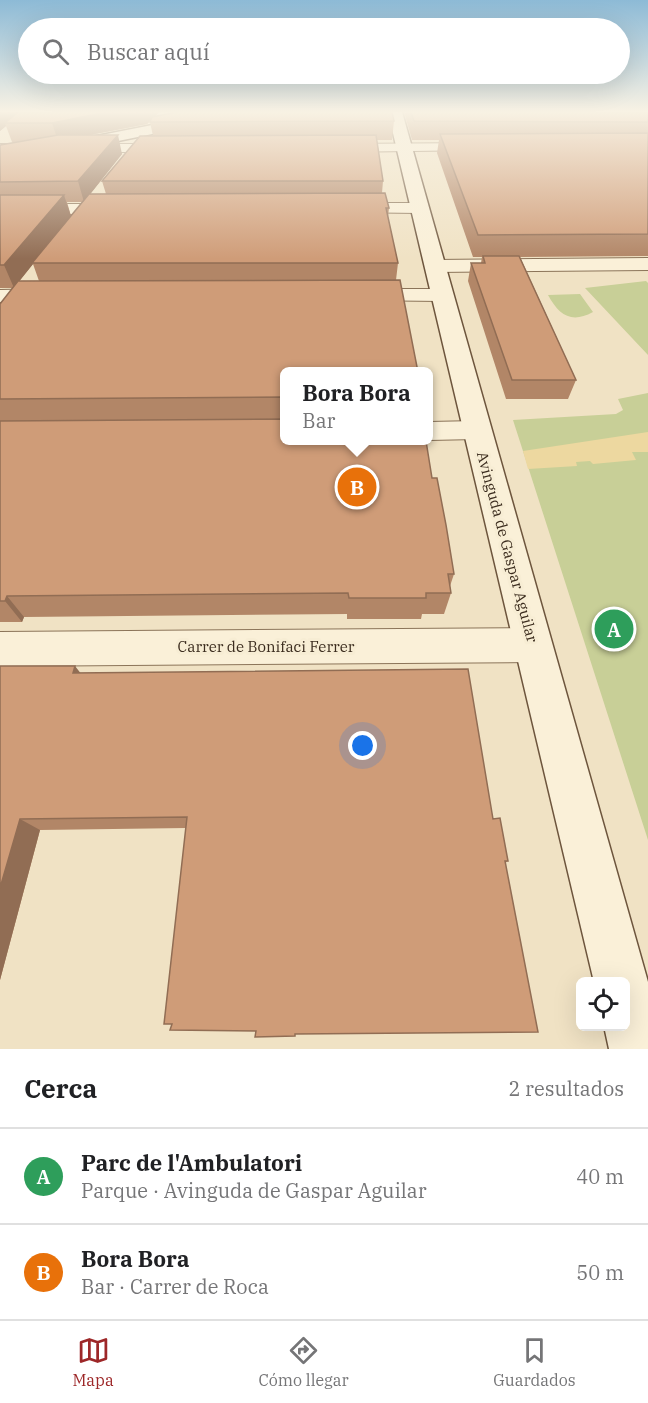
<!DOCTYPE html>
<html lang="es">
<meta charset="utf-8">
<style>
:root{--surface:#fff;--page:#f2f2f2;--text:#202124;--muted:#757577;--line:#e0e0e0;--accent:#9d2728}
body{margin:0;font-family:"IBM Plex Serif",serif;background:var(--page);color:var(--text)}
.controls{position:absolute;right:18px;bottom:18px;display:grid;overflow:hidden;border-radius:9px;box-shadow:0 6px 24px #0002}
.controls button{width:54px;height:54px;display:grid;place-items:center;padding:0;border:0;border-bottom:2px solid var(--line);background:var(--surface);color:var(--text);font:30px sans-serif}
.you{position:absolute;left:363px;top:746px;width:21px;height:21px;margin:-15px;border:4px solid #fff;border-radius:50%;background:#1a73e8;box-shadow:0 0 0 9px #1a73e833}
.badge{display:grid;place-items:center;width:39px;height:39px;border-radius:50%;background:var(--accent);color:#fff;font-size:20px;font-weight:700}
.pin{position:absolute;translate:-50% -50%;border:3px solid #fff;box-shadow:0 2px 6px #0006}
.popup{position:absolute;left:280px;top:367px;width:153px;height:78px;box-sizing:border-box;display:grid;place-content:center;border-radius:9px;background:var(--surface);filter:drop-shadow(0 2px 4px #0005);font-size:20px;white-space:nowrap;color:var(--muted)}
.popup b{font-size:22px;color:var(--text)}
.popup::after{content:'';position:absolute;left:50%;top:100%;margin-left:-12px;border:12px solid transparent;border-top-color:var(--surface)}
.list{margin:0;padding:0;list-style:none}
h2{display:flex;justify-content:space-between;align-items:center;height:78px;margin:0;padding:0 24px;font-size:26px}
h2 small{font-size:20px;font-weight:400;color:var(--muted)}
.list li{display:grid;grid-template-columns:39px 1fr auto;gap:18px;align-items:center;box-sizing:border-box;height:96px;padding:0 24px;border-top:2px solid var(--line)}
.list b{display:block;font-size:22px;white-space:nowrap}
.list p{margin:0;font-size:20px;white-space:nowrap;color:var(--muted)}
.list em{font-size:20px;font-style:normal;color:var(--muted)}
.icon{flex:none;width:33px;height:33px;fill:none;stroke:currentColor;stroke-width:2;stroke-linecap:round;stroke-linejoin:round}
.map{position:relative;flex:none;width:648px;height:1049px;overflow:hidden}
.search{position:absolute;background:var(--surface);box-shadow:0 6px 24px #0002;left:18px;right:18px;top:18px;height:66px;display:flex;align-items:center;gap:15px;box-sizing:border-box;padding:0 21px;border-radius:33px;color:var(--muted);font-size:22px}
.sheet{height:270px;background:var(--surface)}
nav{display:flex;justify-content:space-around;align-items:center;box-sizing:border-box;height:84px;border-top:2px solid var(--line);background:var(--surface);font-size:16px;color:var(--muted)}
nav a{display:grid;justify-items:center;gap:3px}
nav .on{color:var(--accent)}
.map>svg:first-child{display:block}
.green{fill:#c8cf97}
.sand{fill:#edd8a0}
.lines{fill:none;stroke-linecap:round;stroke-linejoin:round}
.street-casing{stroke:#8b7459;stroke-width:2}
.secondary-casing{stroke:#6d553d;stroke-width:3}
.street{fill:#faf0d8;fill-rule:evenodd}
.secondary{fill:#faf0d8;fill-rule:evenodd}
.wall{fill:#b28667;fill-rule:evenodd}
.shaded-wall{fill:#916d54}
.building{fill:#cf9c78;stroke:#916d54;stroke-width:1.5}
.labels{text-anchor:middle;stroke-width:6;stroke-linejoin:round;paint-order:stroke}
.street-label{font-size:15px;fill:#3b2c1e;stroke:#f7edd4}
</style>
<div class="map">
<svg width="648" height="1049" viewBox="0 0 648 1049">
<rect width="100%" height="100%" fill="#f0e2c4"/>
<path class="green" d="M646 281 648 283V355L585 288Z
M580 294 593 312C571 324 559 315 548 295Z
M648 393V840L513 420 616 414 623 410 618 399Z"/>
<path class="sand" d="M648 432V452H632L636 460 593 464 590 461 576 462 577 466 528 469 523 451Z"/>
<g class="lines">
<defs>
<path id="street" d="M479 143 484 144 486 147 484 150 337 152 330 148 337 144Z
M0 144H173L180 148 173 152H0Z
M346 203H419L425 204 428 208 425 212 419 213 340 212 337 208 340 204Z
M0 204H119L125 205 128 209 125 213 119 214H0Z
M648 258V270L435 272 428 270 425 266 428 262 435 260Z
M51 289 59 290 62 295 59 300 0 302V290Z
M361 289H441L449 290 452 295 449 300 441 301 353 300 350 295 353 290Z
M477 421 487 423 491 430 487 437 477 439 429 440V422Z
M533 628 546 633 551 645 546 657 533 662 0 666V632Z"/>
<path id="secondary" d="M218 112H248L241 116 0 165V155Z
M388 112H402L648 982V1049H609L604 1026H626V982H594Z"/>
</defs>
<use href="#street" class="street-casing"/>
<use href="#secondary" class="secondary-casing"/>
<use href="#street" class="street"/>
<use href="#secondary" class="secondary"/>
</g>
<path class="wall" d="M0 112H159L154 117 170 114V112H392L394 121 392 140H377L383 181 382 193 389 208 388 217 398 263 396 280 285 372V441L432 478 454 574 450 586 451 593 444 614H422L421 619H347V614L24 617 22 622H0V304L13 288H0V145L21 142H12L6 126 0 131ZM151 120 150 122 153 136 102 181 106 194H90L122 154 90 135 147 124ZM67 202H83L71 216ZM33 264 39 281H19Z
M404 112H648V256L520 257 576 380 568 399H506L468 281 471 263H481L482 257H473L437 153 439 140H412Z
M0 666 80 673 493 819 508 861 256 1031 172 1024 186 828 40 830 0 980Z"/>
<path class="shaded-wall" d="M0 112H23L5 123 6 126 0 131Z
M107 112H159L147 124 58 141 52 123Z
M118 135 122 154 84 202 78 181Z
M64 195 71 216 32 263 33 264 14 288 4 265Z
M7 596 24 617 22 622 5 601Z
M75 666 89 684 73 673Z
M20 819 40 830 0 980V888Z"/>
<path class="building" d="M18 112H107L52 123H5Z
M177 112H392L394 121 150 122 152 117Z
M411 112H648V122L414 121Z
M648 133V234L478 235 440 134Z
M58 135H118L78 181 0 182V145Z
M376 135 383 181H102L140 136Z
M385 193 389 208H386L398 263H32L89 194Z
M0 195H64L4 265H0Z
M483 256H519L576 380H512L471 263H485Z
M400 280 418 372H285V399L283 397 0 399V304L18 281Z
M285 419V441H426L432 478H437L446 525 454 574H448L451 593H426V598H349L348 593 7 596 5 601H0V421Z
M0 666H75L73 673 468 669 493 819 500 818 508 861H505L538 1032 295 1034V1036L255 1037 256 1031 170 1030 172 1024H164L187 817 20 819 0 888Z"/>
<linearGradient id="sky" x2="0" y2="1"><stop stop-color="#8dbad6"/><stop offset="0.43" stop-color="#f8f2e4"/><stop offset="1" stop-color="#f8f2e4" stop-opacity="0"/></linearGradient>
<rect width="648" height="259" fill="url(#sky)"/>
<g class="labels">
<g class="street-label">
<text transform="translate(507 547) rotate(75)" y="5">Avinguda de Gaspar Aguilar</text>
<text x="266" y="652">Carrer de Bonifaci Ferrer</text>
</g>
</g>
</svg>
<div class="controls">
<button><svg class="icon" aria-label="locate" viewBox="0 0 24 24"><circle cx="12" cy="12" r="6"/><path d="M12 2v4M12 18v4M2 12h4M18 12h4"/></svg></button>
</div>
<div class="you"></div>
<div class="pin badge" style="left:614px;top:629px;background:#2e9e5b">A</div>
<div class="pin badge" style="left:357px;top:487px;background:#e8710a">B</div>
<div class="popup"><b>Bora Bora</b>Bar</div>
<div class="search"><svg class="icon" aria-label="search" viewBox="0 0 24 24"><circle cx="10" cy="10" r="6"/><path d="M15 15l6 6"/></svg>Buscar aquí</div>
</div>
<section class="sheet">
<h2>Cerca<small>2 resultados</small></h2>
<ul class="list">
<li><span class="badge" style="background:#2e9e5b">A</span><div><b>Parc de l'Ambulatori</b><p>Parque · Avinguda de Gaspar Aguilar</p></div><em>40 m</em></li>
<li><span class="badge" style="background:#e8710a">B</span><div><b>Bora Bora</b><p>Bar · Carrer de Roca</p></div><em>50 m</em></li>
</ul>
</section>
<nav>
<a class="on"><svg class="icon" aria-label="map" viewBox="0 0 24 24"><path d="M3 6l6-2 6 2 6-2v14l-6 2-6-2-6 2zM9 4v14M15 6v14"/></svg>Mapa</a>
<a><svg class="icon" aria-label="directions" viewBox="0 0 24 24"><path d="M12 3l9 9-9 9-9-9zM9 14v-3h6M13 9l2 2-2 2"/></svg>Cómo llegar</a>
<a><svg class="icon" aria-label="saved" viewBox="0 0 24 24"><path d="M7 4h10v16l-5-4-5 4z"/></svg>Guardados</a>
</nav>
